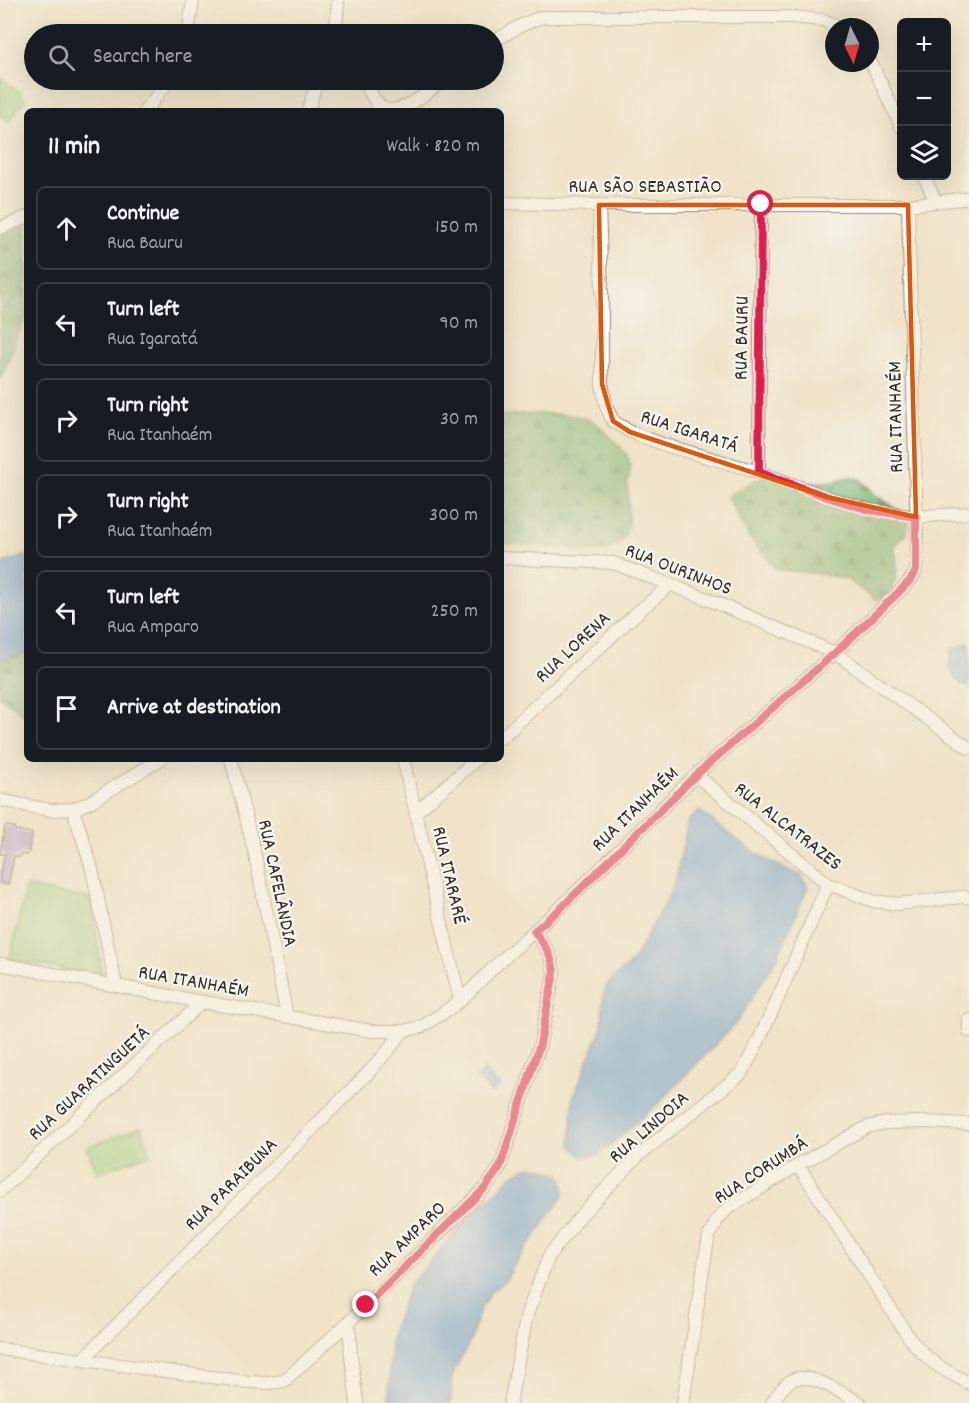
<!DOCTYPE html>
<meta charset="utf-8">
<style>
:root{--surface:#171b24;--page:#20242c;--text:#f1f3f6;--muted:#9ea1a6;--line:#363941}
body{margin:0;font-family:Dekko,sans-serif;background:var(--page);color:var(--text)}
.controls{position:absolute;right:18px;top:18px;display:grid;overflow:hidden;border-radius:9px;box-shadow:0 6px 24px #0002}
.controls button{width:54px;height:54px;display:grid;place-items:center;padding:0;border:0;border-bottom:2px solid var(--line);background:var(--surface);color:var(--text);font:30px sans-serif}
.compass{position:absolute;left:825px;top:18px;width:54px;height:54px;border-radius:50%;background:var(--surface);box-shadow:0 6px 24px #0002;rotate:175deg}
.stop{position:absolute;width:18px;height:18px;margin:-14px;border:4px solid #e11d48;border-radius:50%;background:#fff}
.stop.end{background:#e11d48;border-color:#fff;box-shadow:0 2px 6px #0008}
.list{margin:0;padding:0;list-style:none}
h2{display:flex;justify-content:space-between;align-items:center;height:78px;margin:0;padding:0 24px;font-size:26px}
h2 small{font-size:20px;font-weight:400;color:var(--muted)}
.list li{display:grid;grid-template-columns:39px 1fr auto;gap:18px;align-items:center;box-sizing:border-box;height:84px;margin:0 12px 12px;padding:0 12px;border:2px solid var(--line);border-radius:9px}
.list b{display:block;font-size:22px;white-space:nowrap}
.list p{margin:0;font-size:20px;white-space:nowrap;color:var(--muted)}
.list em{font-size:20px;font-style:normal;color:var(--muted)}
.icon{flex:none;width:33px;height:33px;fill:none;stroke:currentColor;stroke-width:2;stroke-linecap:round;stroke-linejoin:round}
.map{position:relative;flex:none;width:969px;height:1403px;overflow:hidden}
.search{position:absolute;background:var(--surface);box-shadow:0 6px 24px #0002;left:24px;top:24px;width:480px;height:66px;display:flex;align-items:center;gap:15px;box-sizing:border-box;padding:0 21px;border-radius:33px;color:var(--muted);font-size:22px}
.panel{position:absolute;background:var(--surface);box-shadow:0 6px 24px #0002;left:24px;top:108px;width:480px;height:654px;border-radius:9px}
.map>svg:first-child{display:block}
.green{fill:#97d083;stroke:#697d50;stroke-width:1.5}
.forest{fill:url(#forest-firs);stroke:#5a6e48;stroke-width:1.5}
.water{fill:#679ed5;stroke:#51647a;stroke-width:1.5}
.building{fill:#b09bd4}
.lines{fill:none;stroke-linecap:round;stroke-linejoin:round}
.minor-casing{stroke:#968674;stroke-width:14}
.minor{stroke:#fff;stroke-width:12}
.route{stroke:#e11d48;stroke-width:8}
.marked{fill:none;stroke:#df570d;stroke-width:4.5;stroke-linejoin:round}
.labels{text-anchor:middle;stroke-width:4.5;stroke-linejoin:round;paint-order:stroke}
.street-label{font-size:20px;fill:#3b2a1e;stroke:#f6f6f2}
</style>
<div class="map">
<svg width="969" height="1403" viewBox="0 0 969 1403">
<defs>
<pattern id="forest-firs" width="22" height="20" patternUnits="userSpaceOnUse" patternTransform="scale(1.5)"><rect width="22" height="20" fill="#79b271"/><path d="M5 1l3.5 6h-7zM16 11l3.5 6h-7z" fill="#64915c"/></pattern>
</defs>
<rect width="100%" height="100%" fill="#f6f6f2"/>
<filter id="ink" filterUnits="userSpaceOnUse"><feTurbulence type="fractalNoise" baseFrequency=".0167" numOctaves="2"/><feDisplacementMap in="SourceGraphic" scale="12" xChannelSelector="R" yChannelSelector="G"/><feConvolveMatrix kernelMatrix="1 2 1 2 8 2 1 2 1" color-interpolation-filters="sRGB"/></filter>
<filter id="wash" filterUnits="userSpaceOnUse"><feTurbulence type="fractalNoise" baseFrequency=".008" numOctaves="4" result="noise"/><feDisplacementMap in="SourceGraphic" scale="24" xChannelSelector="R" yChannelSelector="G"/><feGaussianBlur stdDeviation="1.35" result="paint"/><feColorMatrix in="noise" values="0 0 0 0 0 0 0 0 0 0 0 0 0 0 0 0 0 1.4 0 .05"/><feComposite in="paint" operator="in"/></filter>
<g filter="url(#wash)">
<rect width="100%" height="100%" fill="#f0e3c9"/>
<path class="green" d="M0 78 20 92 25 100 9 121 0 115Z
M26 887 91 899 102 971 98 974 89 975 10 959Z
M141 1127 150 1154 97 1173 87 1147Z"/>
<path class="forest" d="M27 224V317C13 335 13 359 0 378V236Z
M501 415C526 414 570 410 592 421 599 424 625 451 628 457 632 468 629 473 628 484 626 504 635 530 617 545 613 548 609 550 605 552L501 543Z
M765 475 809 483 835 481 851 477 860 479 877 496 903 513 909 524 906 535 894 545C899 566 898 580 886 598L876 600 846 579 822 574 777 570 748 536 728 496Z
M27 653V718L9 702 0 697V661Z"/>
<path class="water" d="M27 555V653L0 661V564Z
M969 642V688C951 680 947 668 952 650Z
M700 811C731 836 762 862 801 875L808 887 777 958 736 1023 661 1101 598 1155 582 1156 571 1145 573 1098 602 1026 603 996 609 982 633 961 670 893 676 879 688 821Z
M485 1070 500 1086 492 1093 477 1077Z
M531 1167 541 1168 560 1174 564 1183V1195L514 1265 507 1279 491 1292 480 1309 471 1340 455 1369 452 1379 451 1403H389L391 1335 409 1286 460 1227 512 1176 521 1170Z"/>
<g id="blocks">
<path class="building" d="M5 826 15 827V830L32 833 28 855 20 854V857L14 856 8 885 0 883V871L1 872 5 854H0Z"/>
</g>
</g>
<g filter="url(#ink)">
<use href="#blocks" fill-opacity="0" stroke="#968674" stroke-width="1.5"/>
<g class="lines">
<defs>
<path id="minor" d="M188 34 193 0
M333 34 336 28 338 0
M494 42C509 31 524 23 542 17H792L823 20 839 27
M870 60 902 128
M364 80C368 87 372 98 378 104 396 123 428 91 443 80
M145 111 169 80
M308 111 317 80
M924 176 936 202
M501 203 599 205H908L969 198
M599 205 602 293V384L606 406 613 421 630 432 665 445 759 472 827 497 869 510 916 517 969 513
M0 228 27 217
M759 472 761 204
M501 558 613 563 705 598 835 653 969 748
M501 738 638 612 670 585
M231 759 254 850 287 1016
M403 759 460 1001
M696 775 828 884 873 901 897 904 962 897 969 898
M0 800 33 807 52 810 73 809 88 803 161 759
M73 809 91 865 116 986
M416 812 477 759
M0 964 191 1000 372 1031H403L421 1027 440 1015 460 1001 495 966 560 908 696 775 835 653 903 588 913 577 916 570 917 532 908 205
M969 1020V1031
M798 1165 910 1339C928 1362 943 1370 969 1383
M0 1191 202 1002
M349 1322 351 1356 357 1403
M0 1349 248 1382 269 1383 284 1381 349 1322 485 1188 500 1167 540 1044 554 973C552 954 545 946 534 931
M82 1360 371 1070 390 1048 403 1031
M510 1403 527 1314 549 1256 581 1215 638 1156 742 1073 758 1042 774 1007 828 884
M683 1403 703 1270 709 1236 718 1219 727 1209 798 1165 867 1127 886 1123 924 1122 969 1124
M772 1403C777 1395 785 1383 794 1379 812 1372 844 1395 860 1403"/>
</defs>
<use href="#minor" class="minor-casing"/>
<use href="#minor" class="minor"/>
</g>
</g>
<g class="lines" filter="url(#ink)">
<path class="route" d="M366 1305 485 1188 500 1167 540 1044 554 973C552 954 545 946 534 931L560 909 696 775 835 653 903 588 913 577 916 570V517L869 510 827 497 759 472 761 204"/>
</g>
<path d="M0 0H969V1403H0ZM599 205H908L916 517 827 497 630 432 613 421 602 384Z" fill="#f0e3c9" fill-opacity=".55" fill-rule="evenodd"/>
<path class="marked" d="M599 205H908L916 517 827 497 630 432 613 421 602 384Z"/>
<g class="labels">
<g class="street-label">
<text x="645" y="192">RUA SÃO SEBASTIÃO</text>
<text transform="translate(740 338) rotate(-89)" y="7">RUA BAURU</text>
<text transform="translate(894 417) rotate(-91)" y="7">RUA ITANHAÉM</text>
<text transform="translate(690 430) rotate(18)" y="7">RUA IGARATÁ</text>
<text transform="translate(679 568) rotate(21)" y="7">RUA OURINHOS</text>
<text transform="translate(572 646) rotate(-43)" y="7">RUA LORENA</text>
<text transform="translate(634 808) rotate(-44)" y="7">RUA ITANHAÉM</text>
<text transform="translate(789 825) rotate(38)" y="7">RUA ALCATRAZES</text>
<text transform="translate(451 875) rotate(77)" y="7">RUA ITARARÉ</text>
<text transform="translate(279 883) rotate(78)" y="7">RUA CAFELÂNDIA</text>
<text transform="translate(194 980) rotate(10)" y="7">RUA ITANHAÉM</text>
<text transform="translate(88 1082) rotate(-43)" y="7">RUA GUARATINGUETÁ</text>
<text transform="translate(648 1126) rotate(-41)" y="7">RUA LINDOIA</text>
<text transform="translate(760 1169) rotate(-33)" y="7">RUA CORUMBÁ</text>
<text transform="translate(230 1183) rotate(-45)" y="7">RUA PARAIBUNA</text>
<text transform="translate(406 1238) rotate(-44)" y="7">RUA AMPARO</text>
</g>
</g>
</svg>
<div class="controls">
<button>+</button>
<button>−</button>
<button><svg class="icon" aria-label="layers" viewBox="0 0 24 24"><path d="M12 4l9 5-9 5-9-5zM3 14l9 5 9-5"/></svg></button>
</div>
<svg class="compass" viewBox="-18 -18 36 36"><path d="M0-13l5 13h-10z" fill="#e53935"/><path d="M0 13l5-13h-10z" fill="#9ea1a6"/></svg>
<div class="stop" style="left:761px;top:204px"></div>
<div class="stop end" style="left:366px;top:1305px"></div>
<div class="search"><svg class="icon" aria-label="search" viewBox="0 0 24 24"><circle cx="10" cy="10" r="6"/><path d="M15 15l6 6"/></svg>Search here</div>
<section class="panel">
<h2>11 min<small>Walk · 820 m</small></h2>
<ul class="list">
<li><svg class="icon" aria-label="ahead" viewBox="0 0 24 24"><path d="M12 20V5M6 11l6-6 6 6"/></svg><div><b>Continue</b><p>Rua Bauru</p></div><em>150 m</em></li>
<li><svg class="icon" aria-label="left" viewBox="0 0 24 24"><path d="M17 20v-9H6M10 6l-5 5 5 5"/></svg><div><b>Turn left</b><p>Rua Igaratá</p></div><em>90 m</em></li>
<li><svg class="icon" aria-label="right" viewBox="0 0 24 24"><path d="M7 20v-9h11M14 6l5 5-5 5"/></svg><div><b>Turn right</b><p>Rua Itanhaém</p></div><em>30 m</em></li>
<li><svg class="icon" aria-label="right" viewBox="0 0 24 24"><path d="M7 20v-9h11M14 6l5 5-5 5"/></svg><div><b>Turn right</b><p>Rua Itanhaém</p></div><em>300 m</em></li>
<li><svg class="icon" aria-label="left" viewBox="0 0 24 24"><path d="M17 20v-9H6M10 6l-5 5 5 5"/></svg><div><b>Turn left</b><p>Rua Amparo</p></div><em>250 m</em></li>
<li><svg class="icon" aria-label="arrive" viewBox="0 0 24 24"><path d="M6 21V4h12l-3 4 3 4H6"/></svg><div><b>Arrive at destination</b></div></li>
</ul>
</section>
</div>
